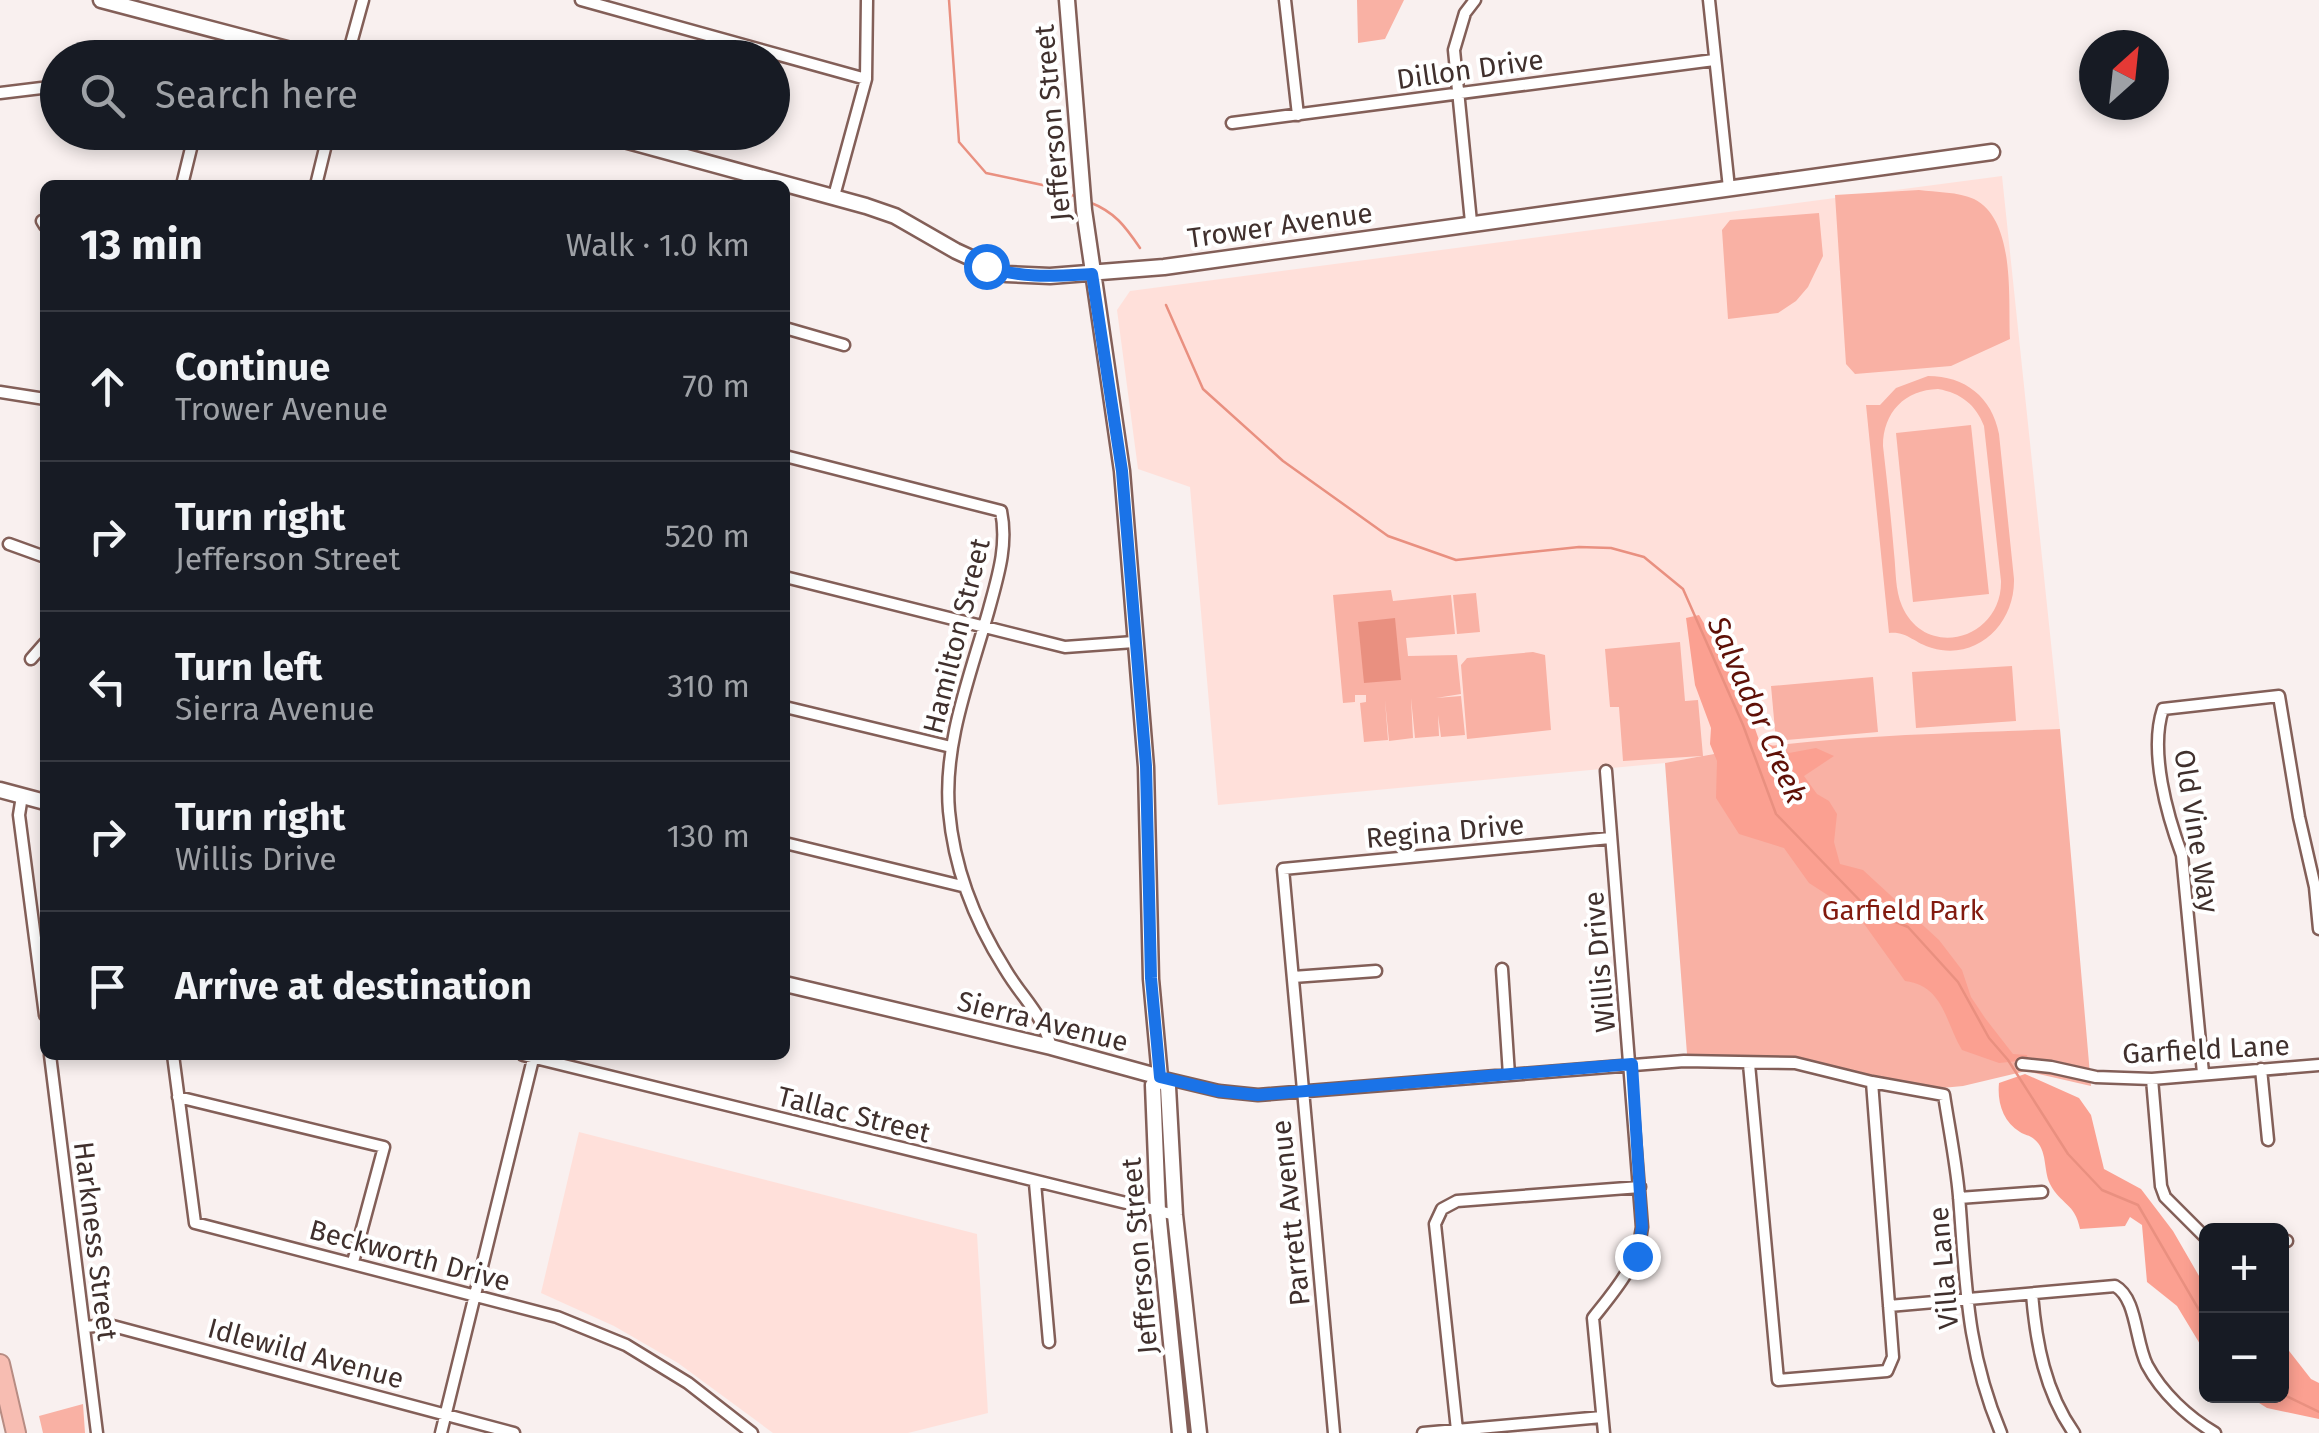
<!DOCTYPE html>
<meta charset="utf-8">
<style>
:root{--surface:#171b24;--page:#242831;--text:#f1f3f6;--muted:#9ea1a6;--line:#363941}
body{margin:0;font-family:"Fira Sans",sans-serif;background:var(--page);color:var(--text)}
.controls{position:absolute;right:30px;bottom:30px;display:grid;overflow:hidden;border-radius:15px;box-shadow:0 5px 15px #0003}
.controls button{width:90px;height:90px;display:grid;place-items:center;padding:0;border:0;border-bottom:2px solid var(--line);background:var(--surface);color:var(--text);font:50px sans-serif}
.compass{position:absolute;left:2079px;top:30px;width:90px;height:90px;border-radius:50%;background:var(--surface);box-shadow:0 5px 15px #0003;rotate:27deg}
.stop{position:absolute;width:30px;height:30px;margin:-22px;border:8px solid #1a73e8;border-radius:50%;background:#fff}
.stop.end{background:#1a73e8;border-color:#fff;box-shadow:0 2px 10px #0008}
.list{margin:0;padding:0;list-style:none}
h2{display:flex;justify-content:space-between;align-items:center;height:130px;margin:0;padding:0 40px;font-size:42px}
h2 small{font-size:32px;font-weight:400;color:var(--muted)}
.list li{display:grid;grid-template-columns:65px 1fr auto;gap:30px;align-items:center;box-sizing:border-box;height:150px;padding:0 40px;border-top:2px solid var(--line)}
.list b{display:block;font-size:38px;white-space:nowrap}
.list p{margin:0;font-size:32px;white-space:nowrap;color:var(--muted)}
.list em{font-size:32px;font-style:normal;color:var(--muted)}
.icon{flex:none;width:55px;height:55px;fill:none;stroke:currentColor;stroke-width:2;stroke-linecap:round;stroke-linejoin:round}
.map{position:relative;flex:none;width:2319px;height:1433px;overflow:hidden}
.search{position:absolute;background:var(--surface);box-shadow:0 5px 15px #0003;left:40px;top:40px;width:750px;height:110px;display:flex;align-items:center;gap:25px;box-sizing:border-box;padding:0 35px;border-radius:55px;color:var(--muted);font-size:38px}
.panel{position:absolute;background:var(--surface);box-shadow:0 5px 15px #0003;left:40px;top:180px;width:750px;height:880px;border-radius:15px}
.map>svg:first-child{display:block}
.built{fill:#ffe0da}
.green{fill:#f9b1a4;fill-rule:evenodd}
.forest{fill:#fba091}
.water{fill:#e99080}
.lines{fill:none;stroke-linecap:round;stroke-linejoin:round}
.stream{stroke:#e99080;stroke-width:2.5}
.street-casing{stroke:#835f58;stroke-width:15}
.secondary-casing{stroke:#835f58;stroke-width:19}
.highway-casing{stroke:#b78c83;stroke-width:22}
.street{stroke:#fff;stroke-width:10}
.secondary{stroke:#fff;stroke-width:14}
.highway{stroke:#f7bdb2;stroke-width:18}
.route{stroke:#1a73e8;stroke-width:12}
.labels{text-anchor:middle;stroke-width:8;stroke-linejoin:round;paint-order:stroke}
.street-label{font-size:28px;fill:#40302d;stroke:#fff}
.park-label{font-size:28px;fill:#821a0e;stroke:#fff}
.water-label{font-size:30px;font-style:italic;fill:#5f1007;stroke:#fff}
</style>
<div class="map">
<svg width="2319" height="1433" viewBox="0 0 2319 1433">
<rect width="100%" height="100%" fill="#f9f0ef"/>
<path class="built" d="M2002 176 2060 729 1943 734 1740 749 1665 763 1218 805 1190 487 1138 469 1117 310 1130 291Z
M579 1132 977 1234 988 1413 908 1433H773L678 1363 614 1326 541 1293Z"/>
<path class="green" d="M1357 0H1404L1385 39 1358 43Z
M1919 190C1935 192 1959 192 1974 199 2016 220 2008 299 2010 339L1951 366 1855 374 1846 364 1835 195Z
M1819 213 1823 256 1808 287 1796 301 1778 313 1728 319 1722 230 1730 220Z
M1928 376C1965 376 1992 397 1999 434L2014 579C2015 624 1977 661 1932 648 1914 643 1907 631 1889 633L1866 405H1880L1896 388ZM1938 389C1961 393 1976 405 1984 426L2001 581C2002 639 1926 661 1902 606 1895 590 1896 570 1894 553 1891 517 1887 481 1883 446 1883 412 1905 390 1938 389Z
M1971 425 1989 594 1913 602 1896 433Z
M1391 590 1393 601 1451 595 1455 634 1406 638 1408 656 1457 655 1461 694 1436 698 1461 696 1465 735 1441 737 1438 715 1439 736 1415 738 1411 698 1413 738 1389 741 1385 700 1388 740 1364 742 1360 703 1366 702V695H1355V702L1343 703 1333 595Z
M1476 593 1480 632 1457 634 1453 595Z
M1680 642 1685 701 1698 700 1703 756C1820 735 1941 734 2060 729L2091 1086 2026 1071 1963 1086 1931 1089 1841 1072 1716 1061 1687 1054 1665 763 1702 756 1623 761 1619 707H1610L1605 649Z
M1533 652 1545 655 1551 730 1467 739 1461 665 1467 658Z
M2012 666 2016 721 1916 728 1912 672Z
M1873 677 1878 732 1776 741 1771 686Z
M83 1404 85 1433H43L39 1416Z"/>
<path class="forest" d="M1699 615 1719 649 1752 686 1753 723 1759 740 1789 753 1816 748 1834 756 1804 776 1817 794 1829 801 1837 814 1834 842 1840 864 1863 870 1939 940 1962 970 1971 997 1985 1018 2013 1054 2027 1055 2028 1060 1999 1063 1962 1050C1945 1022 1944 986 1905 981L1857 914 1809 883 1784 848 1739 834 1716 798 1717 761 1710 744 1711 728 1695 685 1686 618Z
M2025 1074 2079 1098 2091 1115 2104 1169 2141 1189 2173 1231 2206 1288V1354L2177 1306 2147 1282 2142 1225 2130 1217 2125 1226 2080 1229C2075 1203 2061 1205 2050 1184 2043 1170 2048 1150 2034 1139 2030 1135 2024 1135 2020 1132 2003 1122 1997 1102 1999 1083Z
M2282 1342 2311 1379 2319 1383V1419L2267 1408 2248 1396H2282Z"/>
<path class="water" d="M1395 618 1401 680 1364 683 1358 622Z"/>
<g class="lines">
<path class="stream" d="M949 0 959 142 986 173 1052 187 1077 197
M1089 202C1115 212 1125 226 1140 248
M1166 305 1203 389 1283 461 1388 536 1456 560 1579 547 1611 548 1644 557 1683 589 1743 725 1776 814 1871 912 1908 927 1958 982 1989 1038 2008 1060 2068 1154 2102 1190 2138 1205 2206 1322
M2282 1394 2319 1412"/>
<defs>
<path id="street" d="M581 0 866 79
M1285 0 1298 115
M1709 0 1729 188
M347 58 363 0
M0 93 58 86
M1232 123 1714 60
M182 185 195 132
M316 185 329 132
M834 196 866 79 867 0
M42 221 45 226
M1471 222 1454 50 1465 13 1475 0
M785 328 844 345
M0 392 45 399
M785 456 1001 511C1008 545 998 576 989 609 971 674 943 743 949 811 954 869 974 920 1005 969 1022 998 1042 1013 1051 1047
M9 544 45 557
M785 577 1065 647 1134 642
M31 659 45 643
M785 707 951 747
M22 796 19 815 45 1015
M785 843 962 886
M1502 969 1509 1075
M1293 977 1376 971
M50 1055 97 1433
M173 1055 195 1223 557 1317 626 1345 688 1383 752 1433
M523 1055 1175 1215
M1749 1064 1778 1380 1887 1371 1893 1357 1872 1082
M2022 1064 2051 1067 2096 1077 2152 1079 2319 1065
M2261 1069 2268 1140
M2203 1073 2182 855C2167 815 2149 751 2163 709L2279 696 2299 817 2315 887 2319 929
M1160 1077 1219 1091 1258 1095 1684 1061 1795 1063 1872 1082 1944 1095C1949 1128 1956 1162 1959 1196 1966 1283 1966 1350 2001 1433
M2152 1079 2161 1186 2165 1197 2206 1238
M178 1097 384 1147 353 1262
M1035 1183 1049 1342
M1959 1198 2042 1192
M2282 1241H2287
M2032 1294C2036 1343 2045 1392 2074 1433
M1889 1306 2115 1286C2137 1298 2135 1341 2147 1365 2162 1393 2188 1417 2215 1433
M84 1327 109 1325 514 1433
M1457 1430 1435 1224 1442 1209 1457 1201 1640 1187
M441 1433 534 1055
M1334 1433 1283 869 1610 838
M1423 1433 1602 1417
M1604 1433 1593 1318C1616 1289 1638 1265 1642 1227L1606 771"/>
<path id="secondary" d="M101 0 321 58
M1067 0 1084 210 1122 471 1146 767 1151 979 1160 1077 1168 1087 1175 1215 1199 1433
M595 132 866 206 895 216 956 251 1006 274 1050 276 1164 267 1992 152
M0 790 45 802
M785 984 1051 1047 1160 1077
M1160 1077 1153 1085 1158 1211 1180 1433"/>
<path id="highway" d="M0 1364 16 1433"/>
</defs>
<use href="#street" class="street-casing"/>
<use href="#secondary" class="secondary-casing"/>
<use href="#highway" class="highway-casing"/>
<use href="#street" class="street"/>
<use href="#secondary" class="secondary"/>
<use href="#highway" class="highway"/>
</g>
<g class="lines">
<path class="route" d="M986 266C1021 279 1055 276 1092 274L1122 471 1146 766 1151 978 1160 1077 1218 1091 1258 1095 1632 1064 1642 1227 1637 1256"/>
</g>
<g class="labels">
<g class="street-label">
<text transform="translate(1470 69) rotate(-8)" y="10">Dillon Drive</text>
<text transform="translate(1052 123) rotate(-95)" y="10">Jefferson Street</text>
<text transform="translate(1280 225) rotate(-8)" y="10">Trower Avenue</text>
<text transform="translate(956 636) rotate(-76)" y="10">Hamilton Street</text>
<text transform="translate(1445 831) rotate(-5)" y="10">Regina Drive</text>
<text transform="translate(2197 831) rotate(81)" y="10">Old Vine Way</text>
<text transform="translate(1599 962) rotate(-95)" y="10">Willis Drive</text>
<text transform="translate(1043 1021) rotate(14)" y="10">Sierra Avenue</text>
<text transform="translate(2206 1049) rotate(-3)" y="10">Garfield Lane</text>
<text transform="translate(854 1114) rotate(14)" y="10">Tallac Street</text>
<text transform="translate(1290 1213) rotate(-96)" y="10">Parrett Avenue</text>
<text transform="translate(96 1241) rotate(83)" y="10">Harkness Street</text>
<text transform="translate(410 1255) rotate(15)" y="10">Beckworth Drive</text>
<text transform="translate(1139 1256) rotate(-95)" y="10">Jefferson Street</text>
<text transform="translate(1943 1268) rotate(-95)" y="10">Villa Lane</text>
<text transform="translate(306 1353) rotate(15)" y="10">Idlewild Avenue</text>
</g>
<g class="park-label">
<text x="1903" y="920">Garfield Park</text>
</g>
<g class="water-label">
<text transform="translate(1757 710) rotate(66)" y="10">Salvador Creek</text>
</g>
</g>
</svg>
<div class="controls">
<button>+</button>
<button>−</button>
</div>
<svg class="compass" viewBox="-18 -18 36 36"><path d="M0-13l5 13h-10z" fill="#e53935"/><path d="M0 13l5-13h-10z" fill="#9ea1a6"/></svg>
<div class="stop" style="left:986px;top:266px"></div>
<div class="stop end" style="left:1637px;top:1256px"></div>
<div class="search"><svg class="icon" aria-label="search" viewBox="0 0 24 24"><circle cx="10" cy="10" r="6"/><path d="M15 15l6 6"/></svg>Search here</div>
<section class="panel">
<h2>13 min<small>Walk · 1.0 km</small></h2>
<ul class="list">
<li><svg class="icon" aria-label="ahead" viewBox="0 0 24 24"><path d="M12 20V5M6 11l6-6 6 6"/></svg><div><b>Continue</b><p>Trower Avenue</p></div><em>70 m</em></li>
<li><svg class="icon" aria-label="right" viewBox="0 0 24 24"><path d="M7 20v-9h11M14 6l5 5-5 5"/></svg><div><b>Turn right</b><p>Jefferson Street</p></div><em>520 m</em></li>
<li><svg class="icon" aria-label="left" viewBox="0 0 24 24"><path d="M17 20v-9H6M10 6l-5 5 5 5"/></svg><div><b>Turn left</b><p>Sierra Avenue</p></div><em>310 m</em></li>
<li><svg class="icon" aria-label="right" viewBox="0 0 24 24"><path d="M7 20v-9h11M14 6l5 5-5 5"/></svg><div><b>Turn right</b><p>Willis Drive</p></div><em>130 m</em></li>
<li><svg class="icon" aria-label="arrive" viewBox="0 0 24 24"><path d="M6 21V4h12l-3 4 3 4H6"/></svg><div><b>Arrive at destination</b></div></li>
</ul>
</section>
</div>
